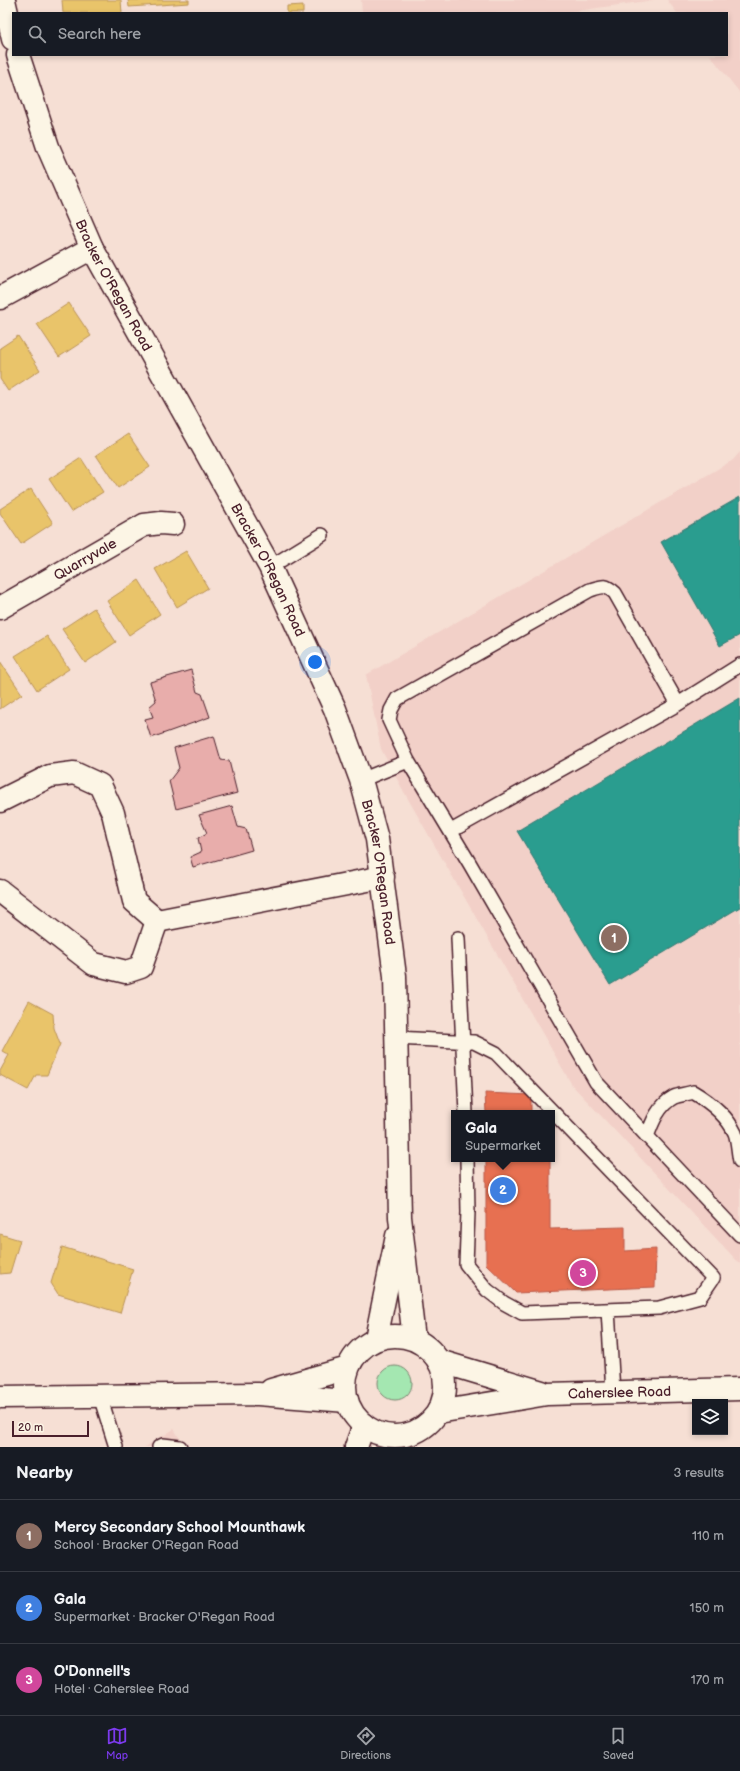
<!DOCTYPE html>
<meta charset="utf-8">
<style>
:root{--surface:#171b24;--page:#242831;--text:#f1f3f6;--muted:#9ea1a6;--line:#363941;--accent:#7c3aed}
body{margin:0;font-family:"Balsamiq Sans",sans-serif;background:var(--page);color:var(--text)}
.controls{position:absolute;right:12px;bottom:12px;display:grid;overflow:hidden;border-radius:0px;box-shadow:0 2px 6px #0003}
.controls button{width:36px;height:36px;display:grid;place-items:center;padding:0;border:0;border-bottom:1px solid var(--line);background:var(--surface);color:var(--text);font:20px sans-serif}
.scale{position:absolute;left:12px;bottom:10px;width:77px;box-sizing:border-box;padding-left:4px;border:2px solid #4a1f2b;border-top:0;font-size:11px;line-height:14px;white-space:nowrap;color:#4a1f2b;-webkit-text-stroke:3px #fcf5e5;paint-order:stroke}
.you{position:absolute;left:315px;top:662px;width:14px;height:14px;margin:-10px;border:3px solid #fff;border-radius:50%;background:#1a73e8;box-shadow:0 0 0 6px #1a73e833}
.badge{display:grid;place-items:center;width:26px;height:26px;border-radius:50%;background:var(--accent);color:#fff;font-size:13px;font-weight:700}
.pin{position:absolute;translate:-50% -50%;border:2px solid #fff;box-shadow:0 1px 4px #0006}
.popup{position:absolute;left:451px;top:1110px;width:104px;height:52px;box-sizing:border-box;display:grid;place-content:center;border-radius:0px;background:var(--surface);filter:drop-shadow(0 1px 3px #0005);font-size:13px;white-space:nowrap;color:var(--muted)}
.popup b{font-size:15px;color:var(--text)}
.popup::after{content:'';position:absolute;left:50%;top:100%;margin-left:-8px;border:8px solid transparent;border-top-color:var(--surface)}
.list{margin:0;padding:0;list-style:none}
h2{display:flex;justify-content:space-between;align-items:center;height:52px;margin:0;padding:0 16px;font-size:17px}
h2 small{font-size:13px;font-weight:400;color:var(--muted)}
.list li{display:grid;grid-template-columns:26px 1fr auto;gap:12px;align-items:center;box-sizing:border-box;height:72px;padding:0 16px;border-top:1px solid var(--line)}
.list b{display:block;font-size:15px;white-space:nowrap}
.list p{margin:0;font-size:13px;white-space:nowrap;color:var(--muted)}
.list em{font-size:13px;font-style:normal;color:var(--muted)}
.icon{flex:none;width:22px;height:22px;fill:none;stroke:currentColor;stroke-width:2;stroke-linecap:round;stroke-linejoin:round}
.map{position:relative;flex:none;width:740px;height:1447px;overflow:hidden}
.search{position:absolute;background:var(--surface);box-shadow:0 2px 6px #0003;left:12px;right:12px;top:12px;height:44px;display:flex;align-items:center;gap:10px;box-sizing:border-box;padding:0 14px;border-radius:0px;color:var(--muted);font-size:15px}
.sheet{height:268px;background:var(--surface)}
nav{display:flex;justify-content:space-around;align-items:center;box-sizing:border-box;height:56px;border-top:1px solid var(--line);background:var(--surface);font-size:11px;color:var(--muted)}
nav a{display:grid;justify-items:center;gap:2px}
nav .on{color:var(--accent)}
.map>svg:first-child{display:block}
.built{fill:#f2d0c8}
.green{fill:#a4e7b1;stroke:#77836e}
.homes{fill:#e9c46a;stroke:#b99257}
.shops{fill:#e76f51;stroke:#b85746}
.schools{fill:#2a9d8f;stroke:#347771}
.building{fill:#e8adab;stroke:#4a1f2b}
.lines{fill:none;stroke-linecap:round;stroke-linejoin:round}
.service-casing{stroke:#4a1f2b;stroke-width:16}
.minor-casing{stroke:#4a1f2b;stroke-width:25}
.secondary-casing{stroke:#4a1f2b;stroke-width:25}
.service{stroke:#fcf5e5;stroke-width:13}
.minor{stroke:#fcf5e5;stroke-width:22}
.secondary{stroke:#fcf5e5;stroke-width:22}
.labels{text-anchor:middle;stroke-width:4;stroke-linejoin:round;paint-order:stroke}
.street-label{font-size:14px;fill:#4a1f2b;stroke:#fcf5e5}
</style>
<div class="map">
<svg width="740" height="1447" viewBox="0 0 740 1447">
<rect width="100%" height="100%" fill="#f6dfd4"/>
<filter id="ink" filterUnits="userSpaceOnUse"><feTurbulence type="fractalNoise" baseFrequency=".025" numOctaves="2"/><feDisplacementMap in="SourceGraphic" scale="8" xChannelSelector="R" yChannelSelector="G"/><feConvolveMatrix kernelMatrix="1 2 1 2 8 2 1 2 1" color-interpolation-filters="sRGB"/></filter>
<g filter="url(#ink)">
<path class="built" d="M361 0H654L562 13H362Z
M667 0H740V93L710 55H727V13H677Z
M740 452V1264L572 1085 404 792 381 749 366 675 733 460Z
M174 1429 185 1447H145Z"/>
<path class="green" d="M378 1383a17 17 0 1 1 34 0a17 17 0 1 1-34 0Z"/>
<path class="homes" d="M62 0H121L122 13H63Z
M128 0H189V3L129 7Z
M303 5V13H287V6Z
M69 303 91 336 59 357 37 324Z
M18 336 40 370 8 391 0 379V348Z
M128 434 150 467 118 488 96 455Z
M81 458 103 492 71 512 49 479Z
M31 489 53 523 21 544 0 513V509Z
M186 551 208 588 177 607 155 569Z
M139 580 160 614 129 635 107 601Z
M94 608 116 642 85 663 62 629Z
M47 636 69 669 37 690 15 656Z
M0 661 22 694 0 709Z
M29 1001 53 1014 54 1028 60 1044 47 1075H36L28 1090 0 1075V1071L9 1055 2 1051Z
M0 1234 20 1240 10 1273 0 1274Z
M62 1247 133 1269 120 1313 58 1294 51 1283Z"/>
<path class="shops" d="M485 1093 531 1095V1112L541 1111V1113H486Z
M486 1159H550V1229L625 1227V1251L656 1249 655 1287 516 1293 486 1264Z"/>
<path class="schools" d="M740 497V635L720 646 661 542Z
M740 698V907L610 985 517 831Z"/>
<path class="building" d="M191 670 197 692 202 694 210 717 151 738 145 719 153 717 149 707 156 701 150 682Z
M214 736 221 760 229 761 237 793 176 809 169 781 179 768 174 748Z
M232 806 238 827 246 829 252 850 193 867 190 857 201 852 198 838 207 833 199 815Z"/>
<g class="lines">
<defs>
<path id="service" d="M270 567 322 535
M678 704 740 665
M361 780 408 761
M451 831 678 704 615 593C605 584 603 586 590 590L397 699 391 710 389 720 408 761 470 864 596 1082 740 1235
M458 938 466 1113
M396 1038 474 1042 496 1053 713 1278 700 1297 659 1308 522 1313 504 1303 487 1290 466 1264 468 1212 467 1159
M647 1137C652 1122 659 1105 674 1097 679 1095 687 1094 693 1092 710 1102 726 1114 735 1133 738 1141 738 1152 740 1161
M608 1310 613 1392
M100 1396 116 1447
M159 1447 163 1445 180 1447"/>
<g id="minor">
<path d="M0 298 92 248"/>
<path id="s1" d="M0 608 144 525 161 523 173 524"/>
<path d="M0 801 50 776 74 773 100 785 113 813 134 901 157 921"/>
<path d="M0 891 94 964 126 972 141 967 157 921"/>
<path d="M157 921 383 877"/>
</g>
<g id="secondary">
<path d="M4 0 13 39"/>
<path id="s2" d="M18 55 48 147 92 248 270 567 335 709 361 780 377 839 395 976 400 1217 414 1339"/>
<circle cx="395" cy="1386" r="50"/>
<path d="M376 1339 397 1236"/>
<path d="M439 1361 542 1392"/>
<path d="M271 1390 348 1368"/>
<path d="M0 1397 258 1394 347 1401"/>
<path id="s3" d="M438 1412 547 1394 740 1389"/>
<path d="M356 1447 364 1425"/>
</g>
</defs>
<use href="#service" class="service-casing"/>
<use href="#minor" class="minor-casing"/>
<use href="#secondary" class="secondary-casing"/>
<use href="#service" class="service"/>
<use href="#minor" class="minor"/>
<use href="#secondary" class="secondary"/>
</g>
</g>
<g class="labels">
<g class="street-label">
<text dy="5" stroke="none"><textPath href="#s2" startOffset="250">Bracker O'Regan Road</textPath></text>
<text dy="5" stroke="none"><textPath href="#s1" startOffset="98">Quarryvale</textPath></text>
<text dy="5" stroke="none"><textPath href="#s2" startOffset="574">Bracker O'Regan Road</textPath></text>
<text dy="5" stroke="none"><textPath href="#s2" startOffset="898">Bracker O'Regan Road</textPath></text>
<text dy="5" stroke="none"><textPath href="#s3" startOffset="183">Caherslee Road</textPath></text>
</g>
</g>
</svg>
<div class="controls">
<button><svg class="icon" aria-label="layers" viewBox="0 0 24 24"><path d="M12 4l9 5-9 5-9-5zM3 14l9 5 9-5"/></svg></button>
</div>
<div class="scale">20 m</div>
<div class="you"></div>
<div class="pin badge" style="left:614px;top:938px;background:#8d6e63">1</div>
<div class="pin badge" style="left:503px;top:1190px;background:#3f7fe0">2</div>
<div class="popup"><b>Gala</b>Supermarket</div>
<div class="pin badge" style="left:583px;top:1273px;background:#d1479c">3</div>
<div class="search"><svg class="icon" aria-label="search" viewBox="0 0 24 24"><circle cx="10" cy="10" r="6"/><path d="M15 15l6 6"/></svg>Search here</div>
</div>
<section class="sheet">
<h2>Nearby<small>3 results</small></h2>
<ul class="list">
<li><span class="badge" style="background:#8d6e63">1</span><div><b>Mercy Secondary School Mounthawk</b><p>School · Bracker O'Regan Road</p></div><em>110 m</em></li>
<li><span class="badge" style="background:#3f7fe0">2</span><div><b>Gala</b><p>Supermarket · Bracker O'Regan Road</p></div><em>150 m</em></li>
<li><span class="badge" style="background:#d1479c">3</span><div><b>O'Donnell's</b><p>Hotel · Caherslee Road</p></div><em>170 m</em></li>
</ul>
</section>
<nav>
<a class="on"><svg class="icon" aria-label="map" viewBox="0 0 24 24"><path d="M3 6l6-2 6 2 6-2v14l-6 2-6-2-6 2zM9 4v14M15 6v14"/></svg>Map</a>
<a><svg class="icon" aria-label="directions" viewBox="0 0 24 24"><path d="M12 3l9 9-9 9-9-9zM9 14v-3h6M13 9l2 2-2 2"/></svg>Directions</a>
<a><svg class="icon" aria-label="saved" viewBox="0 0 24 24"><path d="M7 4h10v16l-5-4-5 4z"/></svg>Saved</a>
</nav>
